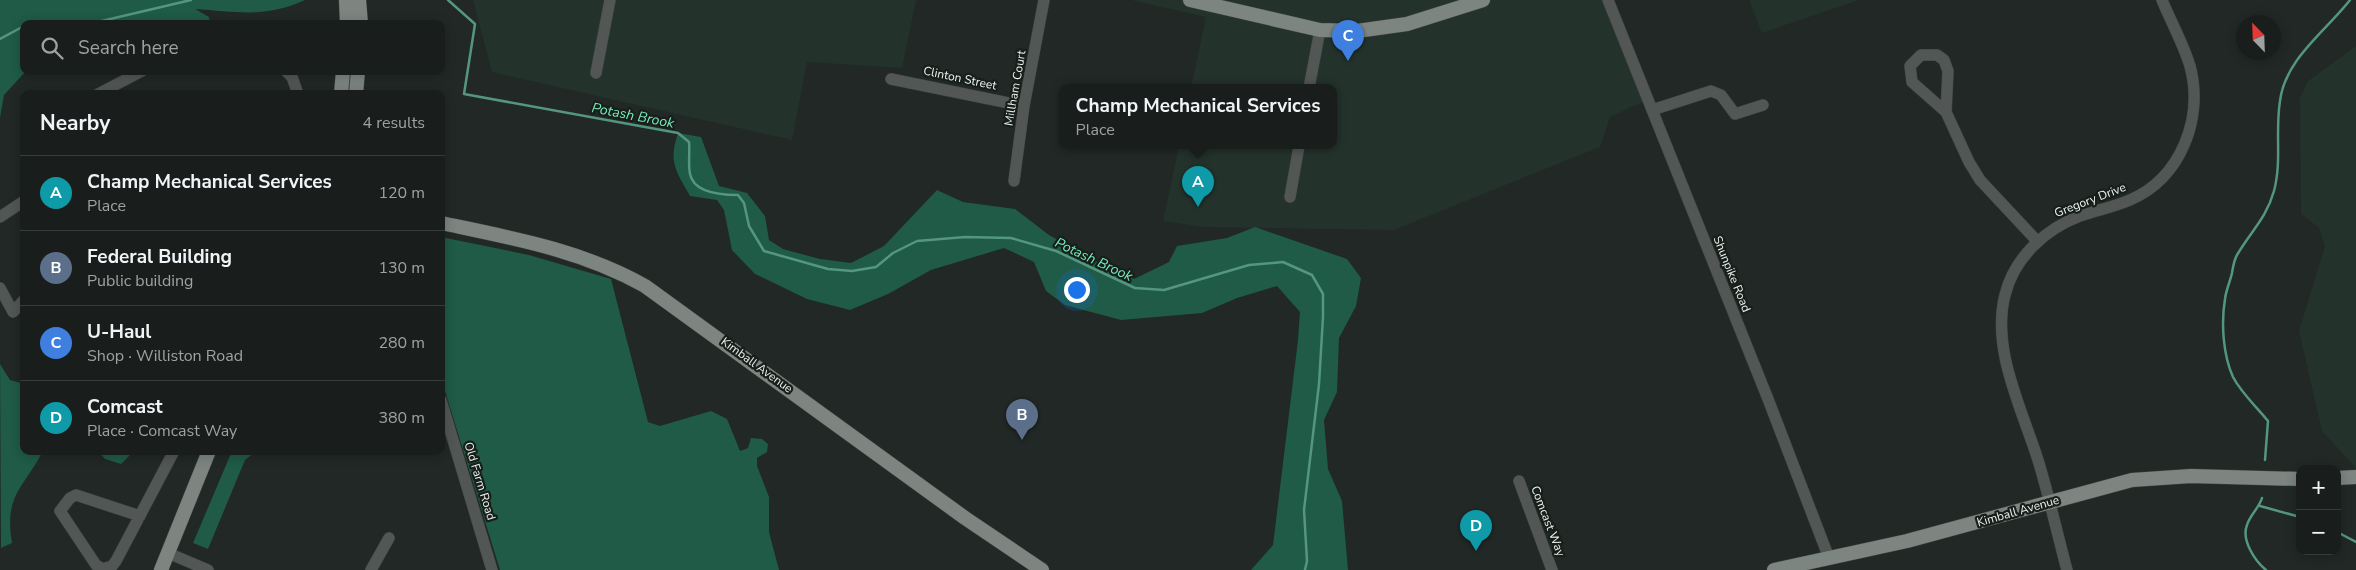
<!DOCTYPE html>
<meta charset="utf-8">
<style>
:root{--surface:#191e1c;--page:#262b29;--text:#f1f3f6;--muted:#9fa2a3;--line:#373c3b;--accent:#bca0f2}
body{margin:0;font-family:"Nunito Sans",sans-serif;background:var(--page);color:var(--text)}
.controls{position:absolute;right:15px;bottom:15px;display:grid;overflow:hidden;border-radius:10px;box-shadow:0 2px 12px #0003}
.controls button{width:45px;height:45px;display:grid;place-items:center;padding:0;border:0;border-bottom:1px solid var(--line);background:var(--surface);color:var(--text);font:25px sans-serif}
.compass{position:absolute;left:2236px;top:15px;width:45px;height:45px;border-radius:50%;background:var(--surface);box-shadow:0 2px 12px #0003;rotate:337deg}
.you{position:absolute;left:1076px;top:289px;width:18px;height:18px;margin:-12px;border:4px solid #fff;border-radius:50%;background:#1a73e8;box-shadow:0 0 0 8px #1a73e833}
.badge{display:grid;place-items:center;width:32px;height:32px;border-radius:50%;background:var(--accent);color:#fff;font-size:16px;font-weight:700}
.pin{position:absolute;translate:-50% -41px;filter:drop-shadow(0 1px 2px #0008)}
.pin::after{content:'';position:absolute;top:26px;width:18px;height:15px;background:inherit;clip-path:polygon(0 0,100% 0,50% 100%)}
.popup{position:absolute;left:1059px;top:84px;width:278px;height:65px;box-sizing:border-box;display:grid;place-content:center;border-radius:10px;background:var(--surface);filter:drop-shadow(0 1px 4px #0005);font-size:16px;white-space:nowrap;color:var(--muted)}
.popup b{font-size:19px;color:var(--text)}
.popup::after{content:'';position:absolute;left:50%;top:100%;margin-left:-10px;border:10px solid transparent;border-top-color:var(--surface)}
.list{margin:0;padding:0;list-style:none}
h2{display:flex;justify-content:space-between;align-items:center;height:65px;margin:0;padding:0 20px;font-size:21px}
h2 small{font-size:16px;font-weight:400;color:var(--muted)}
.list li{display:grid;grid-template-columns:32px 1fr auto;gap:15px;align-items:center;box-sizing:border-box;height:75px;padding:0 20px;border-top:1px solid var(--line)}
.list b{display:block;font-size:19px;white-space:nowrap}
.list p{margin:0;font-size:16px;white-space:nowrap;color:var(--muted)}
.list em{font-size:16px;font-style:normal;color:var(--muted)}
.icon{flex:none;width:28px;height:28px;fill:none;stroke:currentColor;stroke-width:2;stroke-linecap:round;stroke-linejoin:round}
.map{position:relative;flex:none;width:2356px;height:570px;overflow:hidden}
.search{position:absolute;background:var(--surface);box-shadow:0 2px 12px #0003;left:20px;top:20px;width:425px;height:55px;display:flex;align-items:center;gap:12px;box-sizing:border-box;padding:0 18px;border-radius:10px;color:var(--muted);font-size:19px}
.panel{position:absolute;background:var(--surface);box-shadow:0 2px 12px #0003;left:20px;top:90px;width:425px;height:365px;border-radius:10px}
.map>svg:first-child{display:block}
.built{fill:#23322b}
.green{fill:#1f5b46}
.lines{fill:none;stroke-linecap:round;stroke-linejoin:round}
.stream{stroke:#549681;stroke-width:2.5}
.minor-casing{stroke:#3e4441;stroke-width:12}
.major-casing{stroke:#3e4441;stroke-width:15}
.minor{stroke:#525654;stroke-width:11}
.major{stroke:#7d8581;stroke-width:14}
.labels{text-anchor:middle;stroke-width:4.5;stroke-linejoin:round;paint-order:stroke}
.street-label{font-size:12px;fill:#edf2ef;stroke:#171f1b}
.water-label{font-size:14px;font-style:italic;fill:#78ecbf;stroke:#171f1b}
</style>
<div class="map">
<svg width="2356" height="570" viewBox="0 0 2356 570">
<rect width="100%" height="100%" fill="#212825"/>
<path class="built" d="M473 0H916L902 68 807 62 792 140 492 72Z
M1131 0H1613L1651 98 1610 117 1600 147 1394 230 1205 227 1163 221 1179 146H1333V88H1191L1206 17Z
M1749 0H1859L1762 33Z
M2356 46V468L2322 431 2299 331 2325 246 2319 228 2301 214 2300 97 2308 81Z"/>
<path class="green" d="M0 0H305C266 18 237 12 195 9L209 17 210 24H24V71H26L4 95 0 118Z
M678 133 701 137 719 186 747 193 765 216 769 240 783 249 820 259 851 263 884 246 937 190 963 202 1015 209 1049 235 1095 261 1134 279 1169 262 1177 246 1227 238 1255 227 1347 259 1361 278 1356 306 1339 338 1337 392 1324 420 1328 469 1342 501 1348 570H1251L1273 545 1298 340 1300 312 1277 286 1237 298 1202 313 1121 320 1065 305 1046 291 1034 262 1004 248 931 270 888 294 850 310 807 299 755 274 732 250 724 210 717 200 690 196C676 171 668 162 678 133Z
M441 237 529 255 611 279 648 422 660 426 711 411 727 419 740 451 748 448 751 438 762 439 768 444 767 452 757 458V466L769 497V532L779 570H500L441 378Z
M0 364 10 380 24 384V451H43C23 489 4 495 12 543L1 548Z
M98 451H134L121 464 105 459Z
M232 451H262L255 452 245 460 208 549 193 543Z"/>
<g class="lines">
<path class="stream" d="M448 0 475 24 464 94 678 133 689 142C690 153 688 165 690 174 694 194 723 195 738 195L744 203 749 226 764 251 828 269 852 271 876 267 893 253 917 241 965 237 1011 238 1056 251 1135 288 1164 290 1249 265 1283 262 1312 275 1323 294V317L1319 384 1304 510 1307 561 1305 570
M89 24 191 0
M0 39 24 26
M2265 460 2268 421C2256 406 2242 394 2233 377 2223 355 2221 323 2225 299 2226 290 2230 282 2232 273 2233 267 2234 260 2237 255 2251 231 2266 219 2274 191 2282 161 2275 131 2280 101 2285 59 2326 31 2350 0
M2262 498C2259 508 2250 515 2247 525 2241 540 2255 561 2266 570
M2260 506 2300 517
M2337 532 2356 542"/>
<defs>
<path id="minor" d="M1608 0 1768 399 1829 558
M286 71 292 77 298 94
M596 73 610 0
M891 79 1024 106
M1309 88 1320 30
M98 94 142 71
M1652 110 1711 91 1721 95 1735 114 1763 105
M1946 112 1912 82 1910 66 1921 55H1937L1944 60 1948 71 1946 112 1969 162 1980 180 2037 241
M1014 181 1024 106 1044 0
M1290 197 1299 146
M0 217 24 201
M0 288 13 312 24 300
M441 400 492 570
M1519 481 1552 570
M140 516 76 495 70 498 60 511 96 565 103 569 112 566 116 561 174 451
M168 553 208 570
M371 570 389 538
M2067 570C2057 533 2049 496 2038 460 2022 409 1991 349 2005 295 2014 258 2045 229 2080 216 2097 210 2114 207 2130 200 2181 178 2204 118 2190 66 2183 43 2171 22 2162 0"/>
<path id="major" d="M346 0 347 24
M359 0 361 24
M1190 0 1320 30 1357 31 1407 24 1483 0
M341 94 343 71
M356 94 358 71
M441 223C512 238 581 250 645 286L965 518 1042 570
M2337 478 2356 477
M161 570 209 451
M1774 570 1907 541 2132 480 2191 476 2300 479"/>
</defs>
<use href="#minor" class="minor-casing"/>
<use href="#major" class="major-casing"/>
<use href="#minor" class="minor"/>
<use href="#major" class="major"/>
</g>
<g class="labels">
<g class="street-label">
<text transform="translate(960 78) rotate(12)" y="4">Clinton Street</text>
<text transform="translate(1015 88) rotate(-80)" y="4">Millham Court</text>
<text transform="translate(2090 200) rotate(-21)" y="4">Gregory Drive</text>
<text transform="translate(1732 274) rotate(68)" y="4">Shunpike Road</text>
<text transform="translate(757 365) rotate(36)" y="4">Kimball Avenue</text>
<text transform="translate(480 481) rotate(73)" y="4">Old Farm Road</text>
<text transform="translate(2018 511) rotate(-16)" y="4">Kimball Avenue</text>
<text transform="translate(1548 521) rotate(69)" y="4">Comcast Way</text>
</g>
<g class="water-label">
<text transform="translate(633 115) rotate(11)" y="5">Potash Brook</text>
<text transform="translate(1094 259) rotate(25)" y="5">Potash Brook</text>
</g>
</g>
</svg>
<div class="controls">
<button>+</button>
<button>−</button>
</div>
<svg class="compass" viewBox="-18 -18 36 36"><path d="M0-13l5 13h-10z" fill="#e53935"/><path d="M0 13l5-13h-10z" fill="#9fa2a3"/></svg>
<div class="you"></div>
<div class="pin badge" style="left:1198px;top:207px;background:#0f9aa8">A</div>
<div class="popup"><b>Champ Mechanical Services</b>Place</div>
<div class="pin badge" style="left:1022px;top:440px;background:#5c6f8a">B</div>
<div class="pin badge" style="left:1348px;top:61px;background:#3f7fe0">C</div>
<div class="pin badge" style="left:1476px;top:551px;background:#0f9aa8">D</div>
<div class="search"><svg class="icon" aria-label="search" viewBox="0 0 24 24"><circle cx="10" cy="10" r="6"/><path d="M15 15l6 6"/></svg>Search here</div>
<section class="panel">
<h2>Nearby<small>4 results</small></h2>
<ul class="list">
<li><span class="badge" style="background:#0f9aa8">A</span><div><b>Champ Mechanical Services</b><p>Place</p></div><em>120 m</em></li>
<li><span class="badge" style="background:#5c6f8a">B</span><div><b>Federal Building</b><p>Public building</p></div><em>130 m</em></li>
<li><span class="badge" style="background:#3f7fe0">C</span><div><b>U-Haul</b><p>Shop · Williston Road</p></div><em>280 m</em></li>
<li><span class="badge" style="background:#0f9aa8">D</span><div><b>Comcast</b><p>Place · Comcast Way</p></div><em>380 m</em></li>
</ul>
</section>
</div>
